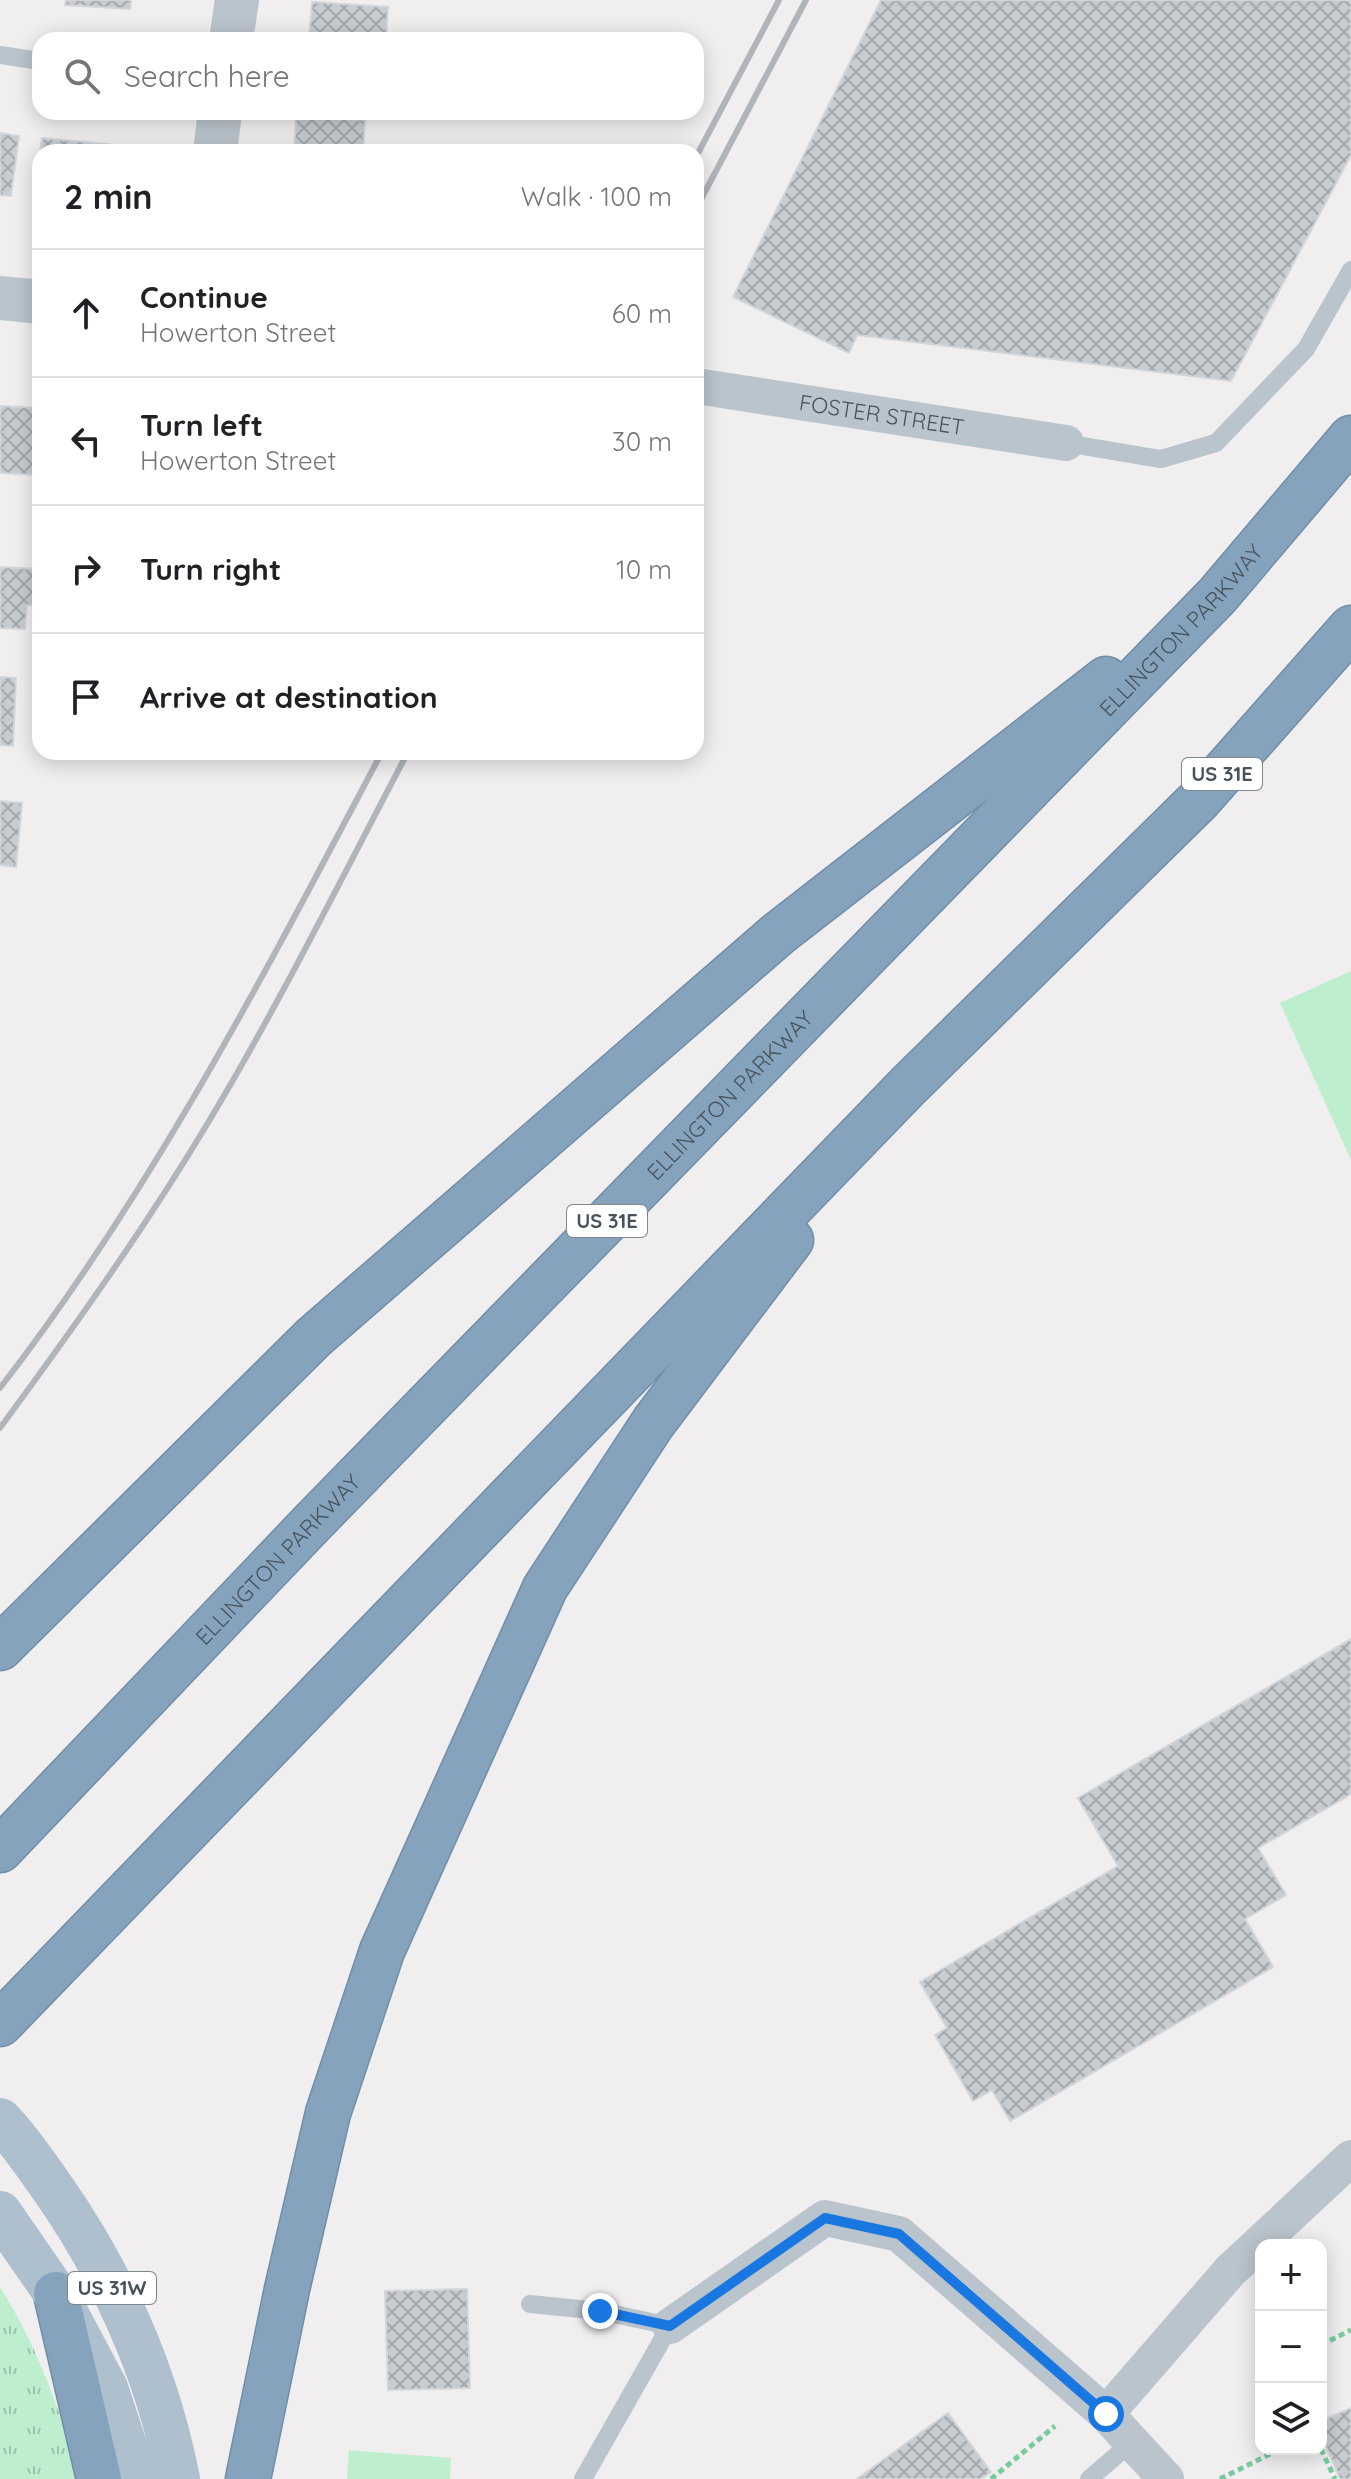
<!DOCTYPE html>
<meta charset="utf-8">
<style>
:root{--surface:#fff;--page:#f6f6f6;--text:#202124;--muted:#757577;--line:#e0e0e0}
body{margin:0;font-family:Quicksand,sans-serif;background:var(--page);color:var(--text)}
.controls{position:absolute;right:24px;bottom:24px;display:grid;overflow:hidden;border-radius:16px;box-shadow:0 4px 20px #0003}
.controls button{width:72px;height:72px;display:grid;place-items:center;padding:0;border:0;border-bottom:2px solid var(--line);background:var(--surface);color:var(--text);font:40px sans-serif}
.stop{position:absolute;width:24px;height:24px;margin:-18px;border:6px solid #1977e1;border-radius:50%;background:#fff}
.stop.end{background:#1977e1;border-color:#fff;box-shadow:0 2px 8px #0008}
.list{margin:0;padding:0;list-style:none}
h2{display:flex;justify-content:space-between;align-items:center;height:104px;margin:0;padding:0 32px;font-size:34px}
h2 small{font-size:26px;font-weight:400;color:var(--muted)}
.list li{display:grid;grid-template-columns:52px 1fr auto;gap:24px;align-items:center;box-sizing:border-box;height:128px;padding:0 32px;border-top:2px solid var(--line)}
.list b{display:block;font-size:30px;white-space:nowrap}
.list p{margin:0;font-size:26px;white-space:nowrap;color:var(--muted)}
.list em{font-size:26px;font-style:normal;color:var(--muted)}
.icon{flex:none;width:44px;height:44px;fill:none;stroke:currentColor;stroke-width:2;stroke-linecap:round;stroke-linejoin:round}
.map{position:relative;flex:none;width:1351px;height:2479px;overflow:hidden}
.search{position:absolute;background:var(--surface);box-shadow:0 4px 20px #0003;left:32px;top:32px;width:672px;height:88px;display:flex;align-items:center;gap:20px;box-sizing:border-box;padding:0 28px;border-radius:24px;color:var(--muted);font-size:30px}
.panel{position:absolute;background:var(--surface);box-shadow:0 4px 20px #0003;left:32px;top:144px;width:672px;height:616px;border-radius:24px}
.map>svg:first-child{display:block}
.grass{fill:url(#grass-tufts)}
.pitch{fill:#bdefce}
.building{fill:url(#building-cross-hatch);stroke:#d2d5da;stroke-width:2}
.lines{fill:none;stroke-linecap:round;stroke-linejoin:round}
.motorway-casing{stroke:#718ea9;stroke-width:47}
.path{stroke:#75cd9e;stroke-width:5;stroke-dasharray:6 4;stroke-linecap:butt}
.service{stroke:#bac4cc;stroke-width:18}
.minor{stroke:#bac4cc;stroke-width:36}
.tertiary{stroke:#bac4cc;stroke-width:44}
.primary{stroke:#aebfce;stroke-width:44}
.motorway{stroke:#86a3be;stroke-width:44}
.rail{stroke:#b1b4b9;stroke-width:6}
.route{stroke:#1977e1;stroke-width:10}
.labels{text-anchor:middle;stroke-width:6;stroke-linejoin:round;paint-order:stroke}
.shield{fill:#fff;stroke:#7e878d;stroke-width:2}
.shield-label{font-size:20px;font-weight:bold;fill:#47535c}
.street-label{font-size:22px;fill:#47535c;stroke:#fff}
</style>
<div class="map">
<svg width="1351" height="2479" viewBox="0 0 1351 2479">
<defs>
<pattern id="grass-tufts" width="24" height="20" patternUnits="userSpaceOnUse" patternTransform="scale(2)"><rect width="24" height="20" fill="#bdefce"/><path d="M3 7l-1-3M5 7V3M7 7l1-3M15 17l-1-3M17 17v-4M19 17l1-3" fill="none" stroke="#9bc4aa"/></pattern>
<pattern id="building-cross-hatch" width="8" height="8" patternUnits="userSpaceOnUse" patternTransform="scale(2)"><rect width="8" height="8" fill="#c8ccd1"/><path d="M0 0l8 8M0 8l8-8" fill="none" stroke="#a4a8ad"/></pattern>
</defs>
<rect width="100%" height="100%" fill="#f1eeef"/>
<path class="grass" d="M0 2287C38 2347 60 2412 81 2479H0Z"/>
<path class="pitch" d="M1351 971V1160L1280 1003Z
M349 2450 451 2458 450 2479H347Z"/>
<path class="building" d="M66 0H131L130 9 65 5Z
M881 0H1351V155L1231 381 857 335 849 353 733 297Z
M312 2 388 7 386 40H309Z
M296 117 365 120 363 152H294Z
M0 133 19 136 11 196 0 195Z
M42 138 115 145 114 152H40Z
M40 154V205L35 204Z
M0 406 40 408V475L0 473Z
M0 567 40 569 39 606 27 605 25 629 0 628Z
M0 677 16 678 13 746 0 745Z
M0 801 22 803 16 867 0 865Z
M1351 1639V1794L1258 1848 1286 1895 1245 1919 1273 1967 1010 2121 992 2090 973 2101 935 2035 947 2028 920 1982 1118 1866 1078 1798Z
M467 2289 470 2388 388 2390 385 2291Z
M1351 2408V2479H1340L1321 2435V2421Z
M948 2413 991 2472 981 2479H857Z"/>
<g class="lines">
<defs>
<g id="motorway">
<path d="M0 1648 314 1337 778 934 1106 679"/>
<path id="s2" d="M0 1850 312 1523 1217 596 1351 438"/>
<path d="M0 2024 908 1086 1199 800 1351 628"/>
<path d="M56 2294 99 2479"/>
<path d="M248 2479 287 2289 328 2113 382 1951 545 1588 653 1423 791 1240"/>
</g>
</defs>
<use href="#motorway" class="motorway-casing"/>
<path class="path" d="M1321 2345 1351 2330
M1321 2449 1335 2479
M991 2479 1055 2426
M1220 2479 1280 2449"/>
<path class="service" d="M0 55 40 61
M1066 443 1161 459 1216 443 1306 349 1351 270
M530 2304 600 2311 670 2326 583 2479
M1089 2479 1132 2442"/>
<g class="minor">
<path id="s1" d="M696 386 1066 443"/>
<path d="M670 2326 825 2218 899 2234 1106 2414 1166 2479"/>
<path d="M1106 2414 1230 2271 1351 2158"/>
</g>
<path class="tertiary" d="M231 40 237 0
M215 152 220 112
M0 298 40 302"/>
<path class="primary" d="M0 2120C19 2139 33 2161 49 2183 112 2272 157 2372 178 2479
M0 2213 56 2294 106 2388 136 2479"/>
<use href="#motorway" class="motorway"/>
<path class="rail" d="M696 157 779 0
M696 209 806 0
M0 1388C152 1192 266 971 382 752
M0 1428C72 1330 143 1231 206 1126 279 1005 342 877 408 752"/>
</g>
<g class="lines">
<path class="route" d="M600 2311 670 2326 825 2218 899 2234 1106 2414"/>
</g>
<g class="labels">
<g class="shield">
<rect x="1182" y="758" width="80" height="32" rx="6"/>
<rect x="567" y="1205" width="80" height="32" rx="6"/>
<rect x="68" y="2272" width="88" height="32" rx="6"/>
</g>
<g class="shield-label">
<text x="1222" y="781">US 31E</text>
<text x="607" y="1228">US 31E</text>
<text x="112" y="2295">US 31W</text>
</g>
<g class="street-label">
<text dy="8" stroke="none"><textPath href="#s1" startOffset="188">FOSTER STREET</textPath></text>
<text dy="8" stroke="none"><textPath href="#s2" startOffset="1698">ELLINGTON PARKWAY</textPath></text>
<text dy="8" stroke="none"><textPath href="#s2" startOffset="1050">ELLINGTON PARKWAY</textPath></text>
<text dy="8" stroke="none"><textPath href="#s2" startOffset="402">ELLINGTON PARKWAY</textPath></text>
</g>
</g>
</svg>
<div class="controls">
<button>+</button>
<button>−</button>
<button><svg class="icon" aria-label="layers" viewBox="0 0 24 24"><path d="M12 4l9 5-9 5-9-5zM3 14l9 5 9-5"/></svg></button>
</div>
<div class="stop" style="left:1106px;top:2414px"></div>
<div class="stop end" style="left:600px;top:2311px"></div>
<div class="search"><svg class="icon" aria-label="search" viewBox="0 0 24 24"><circle cx="10" cy="10" r="6"/><path d="M15 15l6 6"/></svg>Search here</div>
<section class="panel">
<h2>2 min<small>Walk · 100 m</small></h2>
<ul class="list">
<li><svg class="icon" aria-label="ahead" viewBox="0 0 24 24"><path d="M12 20V5M6 11l6-6 6 6"/></svg><div><b>Continue</b><p>Howerton Street</p></div><em>60 m</em></li>
<li><svg class="icon" aria-label="left" viewBox="0 0 24 24"><path d="M17 20v-9H6M10 6l-5 5 5 5"/></svg><div><b>Turn left</b><p>Howerton Street</p></div><em>30 m</em></li>
<li><svg class="icon" aria-label="right" viewBox="0 0 24 24"><path d="M7 20v-9h11M14 6l5 5-5 5"/></svg><div><b>Turn right</b></div><em>10 m</em></li>
<li><svg class="icon" aria-label="arrive" viewBox="0 0 24 24"><path d="M6 21V4h12l-3 4 3 4H6"/></svg><div><b>Arrive at destination</b></div></li>
</ul>
</section>
</div>
